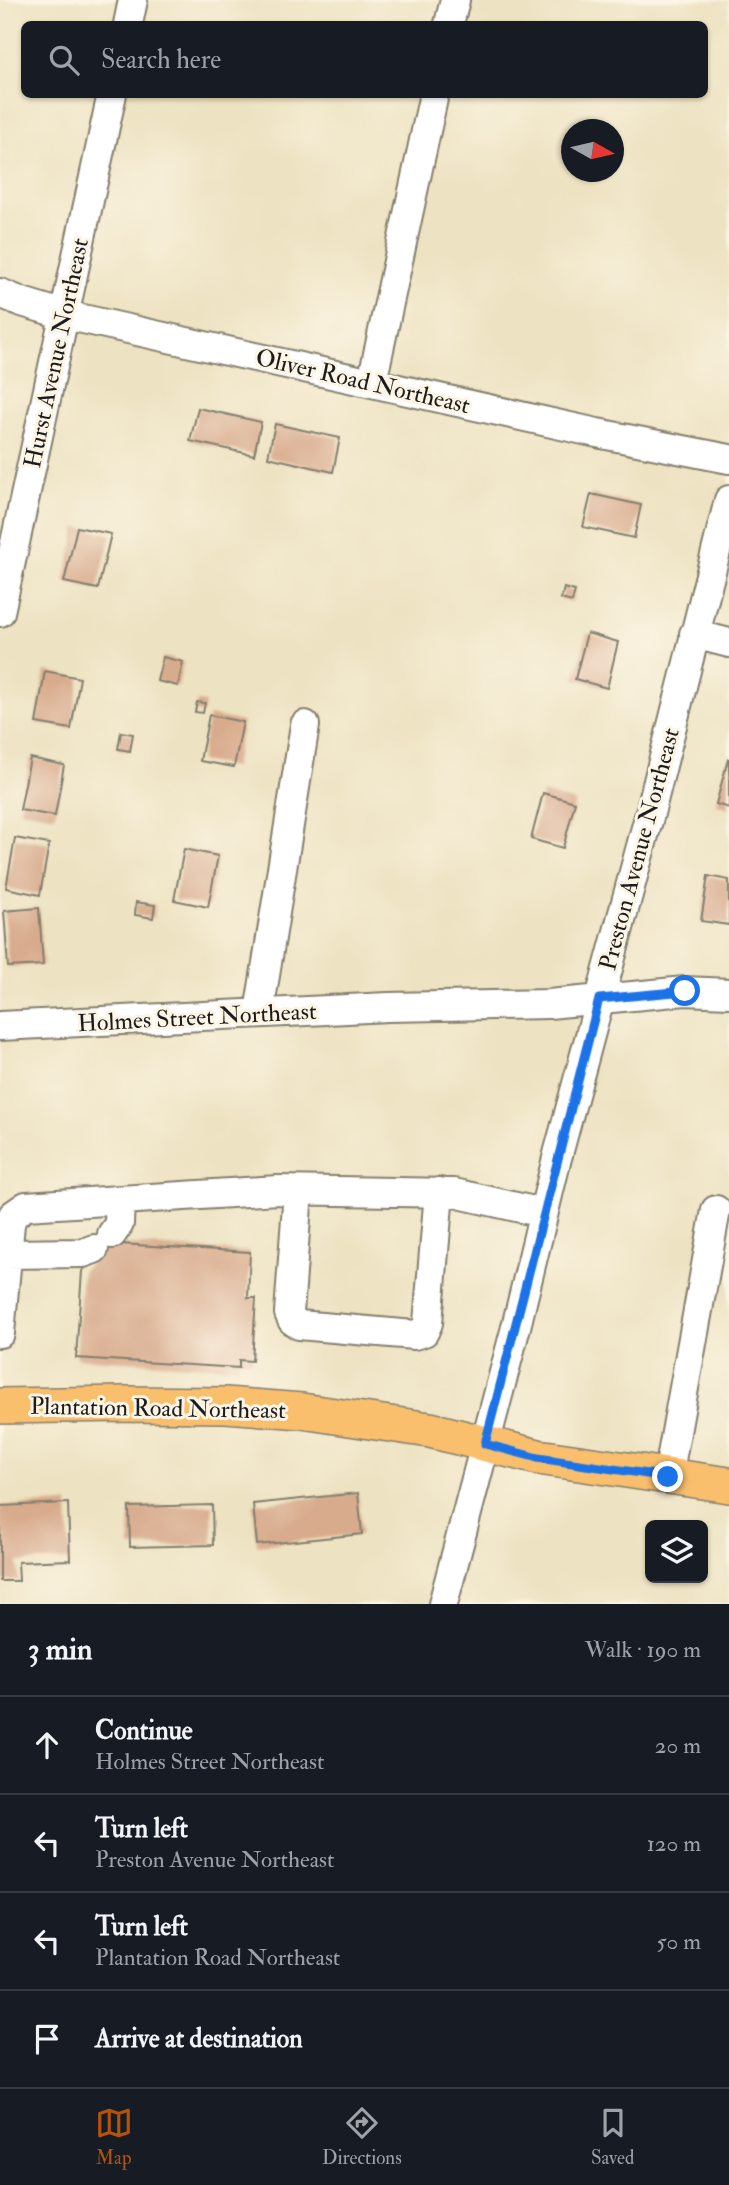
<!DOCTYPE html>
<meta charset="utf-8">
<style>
:root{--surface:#171b24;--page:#20242c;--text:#f1f3f6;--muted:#9ea1a6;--line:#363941;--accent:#b45309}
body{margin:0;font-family:"IM FELL Double Pica",serif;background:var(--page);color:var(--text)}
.controls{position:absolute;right:21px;bottom:21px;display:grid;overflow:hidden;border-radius:10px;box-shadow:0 2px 5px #0004}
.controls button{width:63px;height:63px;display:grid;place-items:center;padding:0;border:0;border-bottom:2px solid var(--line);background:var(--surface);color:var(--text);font:35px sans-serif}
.compass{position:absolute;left:561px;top:119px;width:63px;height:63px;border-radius:50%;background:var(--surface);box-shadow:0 2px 5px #0004;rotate:98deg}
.stop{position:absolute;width:21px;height:21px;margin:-16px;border:5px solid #1a73e8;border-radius:50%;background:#fff}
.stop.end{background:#1a73e8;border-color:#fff;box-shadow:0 2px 7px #0008}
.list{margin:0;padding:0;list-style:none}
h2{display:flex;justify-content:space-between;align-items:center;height:91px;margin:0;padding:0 28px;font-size:30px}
h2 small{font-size:23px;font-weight:400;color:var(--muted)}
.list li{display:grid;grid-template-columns:46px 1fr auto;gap:21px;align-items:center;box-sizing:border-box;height:98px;padding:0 28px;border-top:2px solid var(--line)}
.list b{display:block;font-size:26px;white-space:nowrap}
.list p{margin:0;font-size:23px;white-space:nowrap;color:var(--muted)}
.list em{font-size:23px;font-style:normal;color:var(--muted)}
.icon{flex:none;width:38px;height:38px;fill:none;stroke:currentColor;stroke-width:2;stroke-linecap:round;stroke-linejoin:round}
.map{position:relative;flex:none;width:729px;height:1604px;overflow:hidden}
.search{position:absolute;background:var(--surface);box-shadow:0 2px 5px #0004;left:21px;right:21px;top:21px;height:77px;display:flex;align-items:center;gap:18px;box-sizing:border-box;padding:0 24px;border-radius:10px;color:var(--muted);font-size:26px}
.sheet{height:483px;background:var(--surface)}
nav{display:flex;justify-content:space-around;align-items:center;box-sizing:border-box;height:98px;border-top:2px solid var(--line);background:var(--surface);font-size:19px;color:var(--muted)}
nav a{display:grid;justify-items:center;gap:4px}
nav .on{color:var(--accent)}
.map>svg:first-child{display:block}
.building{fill:#d8ab8d}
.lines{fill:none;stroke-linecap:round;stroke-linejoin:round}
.minor-casing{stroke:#847f6e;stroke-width:32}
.major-casing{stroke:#847f6e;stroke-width:38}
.minor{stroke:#fff;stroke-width:28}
.major{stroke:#f9bf6d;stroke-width:35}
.route{stroke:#1a73e8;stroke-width:9}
.labels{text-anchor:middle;stroke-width:6;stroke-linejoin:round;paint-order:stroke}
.street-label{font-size:24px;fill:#1c1c1c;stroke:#fcf5e5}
</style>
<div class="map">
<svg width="729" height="1604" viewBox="0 0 729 1604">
<rect width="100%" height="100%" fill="#fcf5e5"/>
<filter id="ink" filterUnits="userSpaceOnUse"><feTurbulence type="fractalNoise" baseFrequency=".0143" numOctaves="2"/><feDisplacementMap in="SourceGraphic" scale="14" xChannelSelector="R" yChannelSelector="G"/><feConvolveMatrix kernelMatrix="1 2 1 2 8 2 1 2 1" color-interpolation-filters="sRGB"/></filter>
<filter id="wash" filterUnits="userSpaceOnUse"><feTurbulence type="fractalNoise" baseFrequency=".00686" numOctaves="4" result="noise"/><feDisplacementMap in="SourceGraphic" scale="28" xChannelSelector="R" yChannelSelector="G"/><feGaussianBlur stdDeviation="1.57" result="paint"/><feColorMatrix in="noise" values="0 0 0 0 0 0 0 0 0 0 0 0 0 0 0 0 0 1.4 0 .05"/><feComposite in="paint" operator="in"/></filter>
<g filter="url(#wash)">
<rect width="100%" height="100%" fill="#ede2c1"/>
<g id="blocks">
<path class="building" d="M198 408 261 422 254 455 190 441Z
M275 424 340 438 333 472 268 457Z
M591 494 641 505 634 538 583 527Z
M77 527 111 534 98 589 64 582Z
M564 588 575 591 572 602 561 599Z
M587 633 618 642 607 688 575 679Z
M163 657 183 662 178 686 157 681Z
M45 671 80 678 71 729 36 723Z
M197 702 205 703 203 713 195 712Z
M209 715 243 722 234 767 200 761Z
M121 732 133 734 130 751 118 749Z
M30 758 64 765 55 816 20 810Z
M728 759H729V808L716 804Z
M543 793 575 802 563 848 531 839Z
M15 838 49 844 40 895 6 888Z
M184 849 218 856 208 907 174 900Z
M708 876 729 880V925L701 921Z
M136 902 155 905 153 918 135 915Z
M39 908 43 965 8 967 4 911Z
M106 1227 120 1244 250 1252 248 1298H256L252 1361 239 1360V1368L76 1358 82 1271 99 1256 88 1242Z
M358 1493 362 1534 257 1545 253 1504Z
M68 1503 70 1560 18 1562 19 1581H0V1506Z
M212 1505 213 1545 130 1547 129 1507Z"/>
</g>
</g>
<g filter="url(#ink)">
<use href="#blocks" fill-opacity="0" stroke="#847f6e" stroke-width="2"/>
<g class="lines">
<defs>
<path id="minor" d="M128 24 133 0
M449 24 455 0
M0 293 22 302 65 315 597 433 729 459
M372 382 434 94
M0 612 112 94
M694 634 729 643
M259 1013 305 725
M0 1026 388 1007 549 1004 685 991 729 993
M298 1191 289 1313 292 1320 299 1325 414 1335 424 1332 428 1323 439 1192
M112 1234 119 1224 120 1201
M7 1254 83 1253 94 1249
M0 1333 10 1224 13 1215 26 1206 278 1190 454 1193 543 1213
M668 1477 716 1210
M443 1604 516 1327 557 1158 650 813 729 500"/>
<path id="major" d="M0 1406 125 1404 226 1405 302 1411 430 1430 538 1457 729 1485"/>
</defs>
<use href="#minor" class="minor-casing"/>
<use href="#major" class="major-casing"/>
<use href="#minor" class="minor"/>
<use href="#major" class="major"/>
</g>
</g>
<g class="lines" filter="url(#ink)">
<path class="route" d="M668 1477 538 1458 485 1444 599 999 685 991"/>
</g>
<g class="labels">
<g class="street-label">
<text transform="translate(56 353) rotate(-78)" y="8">Hurst Avenue Northeast</text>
<text transform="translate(363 381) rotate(13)" y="8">Oliver Road Northeast</text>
<text transform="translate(639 849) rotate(-75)" y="8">Preston Avenue Northeast</text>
<text transform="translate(197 1017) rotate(-3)" y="8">Holmes Street Northeast</text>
<text transform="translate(158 1408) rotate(1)" y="8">Plantation Road Northeast</text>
</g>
</g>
</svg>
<div class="controls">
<button><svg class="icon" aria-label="layers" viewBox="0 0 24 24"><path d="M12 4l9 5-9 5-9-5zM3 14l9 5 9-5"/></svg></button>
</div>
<svg class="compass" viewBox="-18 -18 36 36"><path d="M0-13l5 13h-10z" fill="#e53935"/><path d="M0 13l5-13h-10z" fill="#9ea1a6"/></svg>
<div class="stop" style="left:685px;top:991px"></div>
<div class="stop end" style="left:668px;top:1477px"></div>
<div class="search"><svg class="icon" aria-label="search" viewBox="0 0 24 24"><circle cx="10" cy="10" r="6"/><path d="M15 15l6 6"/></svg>Search here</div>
</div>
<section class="sheet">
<h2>3 min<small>Walk · 190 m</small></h2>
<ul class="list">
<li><svg class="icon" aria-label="ahead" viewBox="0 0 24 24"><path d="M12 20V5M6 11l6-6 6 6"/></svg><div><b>Continue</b><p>Holmes Street Northeast</p></div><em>20 m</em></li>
<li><svg class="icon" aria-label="left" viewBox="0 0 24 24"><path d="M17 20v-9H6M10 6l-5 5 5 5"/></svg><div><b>Turn left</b><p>Preston Avenue Northeast</p></div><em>120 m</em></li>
<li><svg class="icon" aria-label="left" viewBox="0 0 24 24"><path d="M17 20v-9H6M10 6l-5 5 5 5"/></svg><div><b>Turn left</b><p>Plantation Road Northeast</p></div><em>50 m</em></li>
<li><svg class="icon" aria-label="arrive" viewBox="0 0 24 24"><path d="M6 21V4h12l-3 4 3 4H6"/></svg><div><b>Arrive at destination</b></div></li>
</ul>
</section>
<nav>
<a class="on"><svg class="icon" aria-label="map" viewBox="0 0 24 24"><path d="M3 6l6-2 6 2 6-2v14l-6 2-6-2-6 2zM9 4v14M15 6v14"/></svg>Map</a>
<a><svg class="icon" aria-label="directions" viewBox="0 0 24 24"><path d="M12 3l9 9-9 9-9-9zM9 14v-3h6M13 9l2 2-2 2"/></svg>Directions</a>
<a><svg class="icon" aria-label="saved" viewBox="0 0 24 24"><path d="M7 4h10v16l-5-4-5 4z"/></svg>Saved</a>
</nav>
